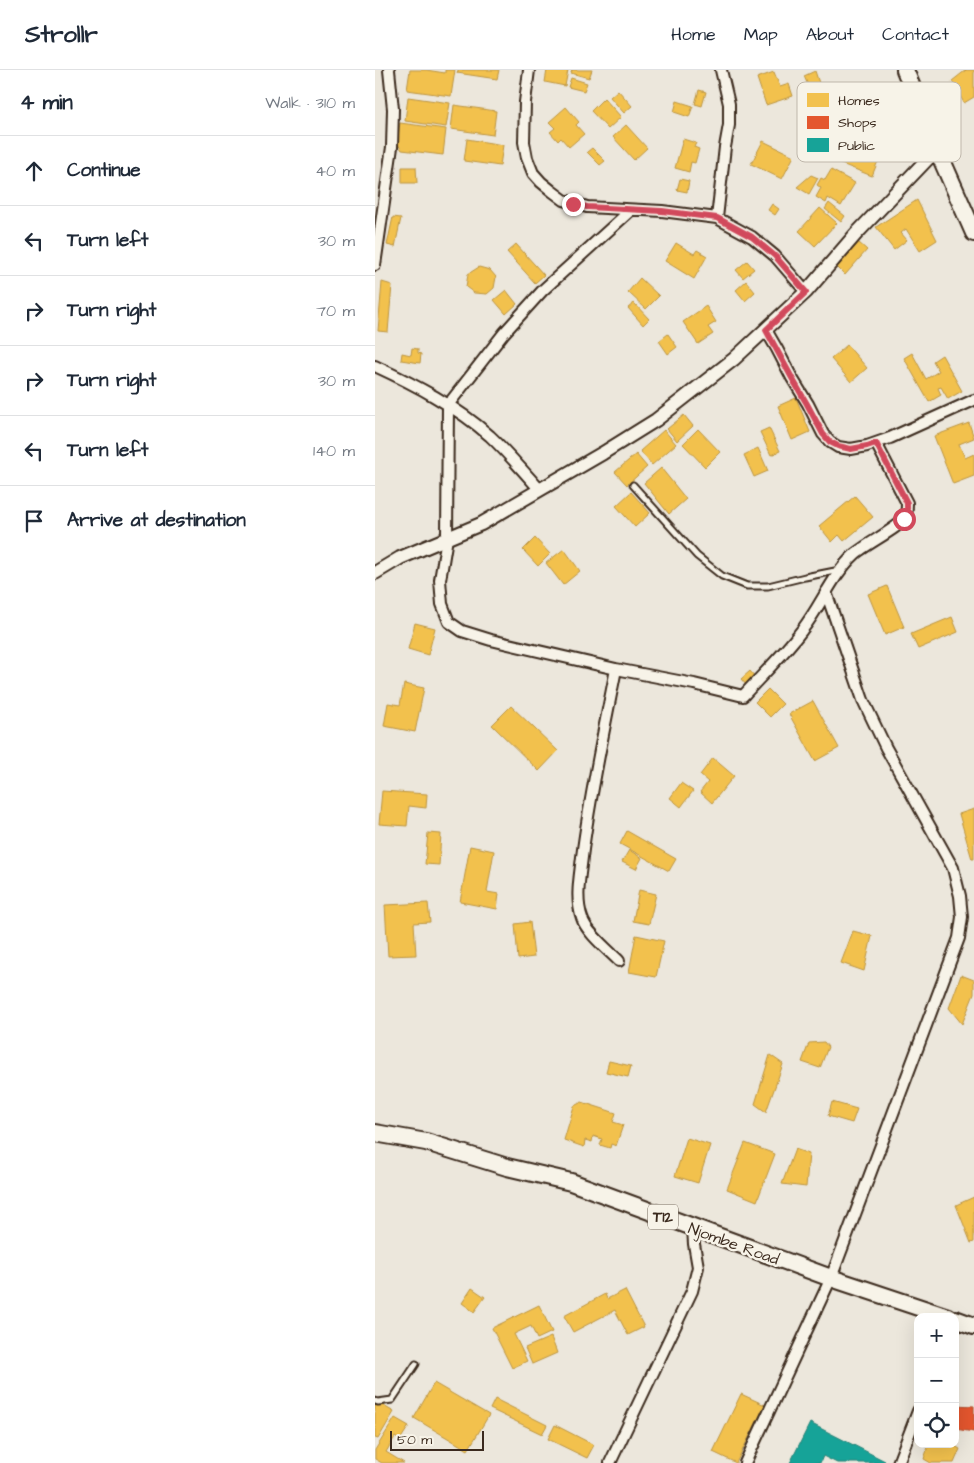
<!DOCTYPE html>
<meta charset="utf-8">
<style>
:root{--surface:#fff;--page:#f6f6f7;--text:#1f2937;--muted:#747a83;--line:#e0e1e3}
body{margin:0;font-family:"Architects Daughter",sans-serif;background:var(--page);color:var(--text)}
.controls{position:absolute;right:15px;bottom:15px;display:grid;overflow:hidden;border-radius:10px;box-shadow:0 5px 20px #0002}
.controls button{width:45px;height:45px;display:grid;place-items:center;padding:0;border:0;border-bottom:1px solid var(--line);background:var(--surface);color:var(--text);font:25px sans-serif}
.scale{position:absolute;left:15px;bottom:12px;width:94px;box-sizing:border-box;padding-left:5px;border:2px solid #3b2a1e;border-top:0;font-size:14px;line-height:18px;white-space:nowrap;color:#3b2a1e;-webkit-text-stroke:4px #f7f3e8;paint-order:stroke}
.stop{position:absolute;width:15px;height:15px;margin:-11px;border:4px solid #d1495b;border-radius:50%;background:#fff}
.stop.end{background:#d1495b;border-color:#fff;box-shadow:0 1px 5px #0008}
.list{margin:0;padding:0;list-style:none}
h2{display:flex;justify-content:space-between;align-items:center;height:65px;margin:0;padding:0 20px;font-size:21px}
h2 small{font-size:16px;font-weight:400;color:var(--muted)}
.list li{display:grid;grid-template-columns:32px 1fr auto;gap:15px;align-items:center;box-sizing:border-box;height:70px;padding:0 20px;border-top:1px solid var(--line)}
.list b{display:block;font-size:19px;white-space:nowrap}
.list em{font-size:16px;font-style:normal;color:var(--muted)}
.icon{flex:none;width:28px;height:28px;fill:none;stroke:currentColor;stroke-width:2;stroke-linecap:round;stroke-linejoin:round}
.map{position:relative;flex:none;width:599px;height:1393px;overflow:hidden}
header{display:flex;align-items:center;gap:30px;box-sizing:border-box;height:70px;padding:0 25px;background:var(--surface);border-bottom:1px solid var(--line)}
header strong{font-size:24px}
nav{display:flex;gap:28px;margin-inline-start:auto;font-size:18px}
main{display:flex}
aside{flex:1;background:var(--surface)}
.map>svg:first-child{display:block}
.homes{fill:#f2c14e;stroke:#bb9440}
.shops{fill:#e4572e;stroke:#b14a29}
.public{fill:#17a398;stroke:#227f73}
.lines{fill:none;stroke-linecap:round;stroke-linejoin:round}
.service-casing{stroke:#3b2a1e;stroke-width:9}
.minor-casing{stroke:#3b2a1e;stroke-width:14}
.tertiary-casing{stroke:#3b2a1e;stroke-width:16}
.trunk-casing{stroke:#3b2a1e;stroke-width:20}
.service{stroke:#f7f3e8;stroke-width:5}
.minor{stroke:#f7f3e8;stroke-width:10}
.tertiary{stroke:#f7f3e8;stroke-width:12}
.trunk{stroke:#f7f3e8;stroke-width:16}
.route{stroke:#d1495b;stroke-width:6}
.labels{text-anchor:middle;stroke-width:5;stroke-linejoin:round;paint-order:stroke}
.shield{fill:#f7f3e8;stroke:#73665b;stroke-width:1}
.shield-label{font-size:15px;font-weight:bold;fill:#3b2a1e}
.street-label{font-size:16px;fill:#3b2a1e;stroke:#f7f3e8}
.key{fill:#f7f3e8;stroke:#bfb7ab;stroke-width:1}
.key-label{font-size:14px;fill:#3b2a1e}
</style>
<header>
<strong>Strollr</strong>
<nav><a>Home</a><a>Map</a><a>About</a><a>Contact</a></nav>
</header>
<main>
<aside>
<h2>4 min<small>Walk · 310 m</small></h2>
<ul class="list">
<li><svg class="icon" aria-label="ahead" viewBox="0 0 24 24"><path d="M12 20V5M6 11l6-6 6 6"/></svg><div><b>Continue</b></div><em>40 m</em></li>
<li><svg class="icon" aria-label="left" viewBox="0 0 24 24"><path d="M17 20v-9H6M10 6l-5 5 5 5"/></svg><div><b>Turn left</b></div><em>30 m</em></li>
<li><svg class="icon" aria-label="right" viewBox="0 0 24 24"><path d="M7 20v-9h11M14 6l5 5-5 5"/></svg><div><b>Turn right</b></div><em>70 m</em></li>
<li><svg class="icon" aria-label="right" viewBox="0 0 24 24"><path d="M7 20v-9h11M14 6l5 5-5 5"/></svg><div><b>Turn right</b></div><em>30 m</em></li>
<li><svg class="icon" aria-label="left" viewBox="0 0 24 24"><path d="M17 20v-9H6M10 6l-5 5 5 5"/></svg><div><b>Turn left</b></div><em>140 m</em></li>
<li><svg class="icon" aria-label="arrive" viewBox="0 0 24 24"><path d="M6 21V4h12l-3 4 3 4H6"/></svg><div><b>Arrive at destination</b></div></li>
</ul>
</aside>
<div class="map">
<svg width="599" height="1393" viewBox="0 0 599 1393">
<rect width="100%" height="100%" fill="#ece7dc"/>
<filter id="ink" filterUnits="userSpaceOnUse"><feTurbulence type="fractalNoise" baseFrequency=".02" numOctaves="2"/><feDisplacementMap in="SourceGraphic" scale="10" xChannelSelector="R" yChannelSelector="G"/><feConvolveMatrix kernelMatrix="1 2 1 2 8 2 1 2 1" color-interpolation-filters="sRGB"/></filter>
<g filter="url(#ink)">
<path class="homes" d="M35 0H51L70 3V0H80L76 26 32 20Z
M83 0H124L122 9 82 3Z
M172 0H193L190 16 170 12Z
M197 0H217L214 8 196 3Z
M591 0H599V27L589 33 577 11Z
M440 1 445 16 435 20 429 6Z
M399 2 405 17 414 14 418 26 391 35 382 8Z
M196 8 212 13 209 21 193 17Z
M243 20 257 36 249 43 235 27Z
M324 20 331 22 327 36 320 34Z
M33 27 75 33 71 57 30 51Z
M229 28 246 47 233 59 216 41Z
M302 31 318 36 314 47 299 42Z
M79 35 121 41 118 65 76 59Z
M191 37 204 52 201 55 209 64 194 77 186 68 183 71 175 62 180 58 174 52Z
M25 53 71 59 68 85 27 80 22 73Z
M251 55 272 78 259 90 238 67Z
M474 68 507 81 497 106 464 93Z
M92 69 128 75 125 96 89 91Z
M308 69 321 73 319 77 324 79 320 93 316 92 314 102 300 98Z
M388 71 419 86 407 109 376 94Z
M217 78 230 91 225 95 212 82Z
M27 97H41L42 113H27Z
M456 100 480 113 466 136 453 128 451 133 441 127 446 118 442 115 446 108 450 110Z
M436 105 443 108 434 124 422 117Z
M305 109 314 111 312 122 302 120Z
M542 130 562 170 545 181 531 159 526 163 532 170 519 180 501 157Z
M454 133 470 146 466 152 450 139Z
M397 134 404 139 400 145 393 140Z
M445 138 462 153 440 176 424 161Z
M18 147 26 148 20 177 12 175Z
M483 172 492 180 470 205 462 197Z
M301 173 319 184 322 180 332 186 319 209 290 191Z
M141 174 169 205 160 213 132 182Z
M372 191 379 199 368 208 361 200Z
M104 197 115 200 121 207 119 218 112 224 99 223 91 217 93 204Z
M265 208 284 226 271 239 253 222Z
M371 211 380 222 370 231 361 220Z
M7 212 17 215 13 262 3 261Z
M131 220 142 234 131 244 119 230Z
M259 233 274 249 268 255 253 238Z
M331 236 341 252 333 257 338 264 323 274 308 252Z
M293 264 302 277 293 284 284 271Z
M472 275 492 298 476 312 456 289Z
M37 278 43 279V283L46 284 45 293 26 290 27 283 36 285Z
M537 283 551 309 564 301 558 291 567 285 587 321 573 329 566 317 563 318 566 325 554 332 529 288Z
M421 328 435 362 417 370 403 336Z
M309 345 318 356 302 371 292 359Z
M594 353 599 368 584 374 590 388 599 384V406L578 414 559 366Z
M394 358 405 381 396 385 385 362Z
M323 359 345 382 330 397 308 374Z
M289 360 301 374 277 395 265 381Z
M383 378 393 401 379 407 369 385Z
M261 384 272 397 252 415 240 402Z
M286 398 311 429 294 444 269 413Z
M256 422 275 443 260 457 241 436Z
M480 426 498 447 469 471 464 465 457 472 444 456Z
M160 468 175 484 163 496 148 480Z
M189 479 205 501 188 515 171 493Z
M512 516 529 557 510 565 493 524Z
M577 547 583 562 543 579 536 564Z
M40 553 60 558 53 585 33 579Z
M375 601 381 608 372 616 366 609Z
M29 614 49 618 40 662 9 656 13 633 25 635Z
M393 619 408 634 395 647 380 632Z
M438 631 464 678 440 691 414 644Z
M136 636 183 681 164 701 117 655Z
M338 688 359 706 337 733 325 722 333 712 325 705Z
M306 713 318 721 306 737 295 728Z
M7 721 52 724 51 738 34 736 32 756 4 754Z
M599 739V789H597L584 744Z
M252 761 301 789 294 801 245 774Z
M53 763 66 764 64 795 50 794Z
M95 776 119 781 112 822 124 824 122 839 85 832Z
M254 780 267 788 261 799 247 792Z
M264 820 281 824 274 854 258 851Z
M53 833 55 852 39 853 41 885 13 886 10 835Z
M155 852 159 887 143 889 140 854Z
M478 861 497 866 489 901 466 893Z
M261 865 289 871 281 907 254 902Z
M586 905 599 910V924L587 954 574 938Z
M449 972 453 977 445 998 427 992 434 973Z
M395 985 408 994 391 1042 380 1034Z
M234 991 256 996 253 1007 231 1002Z
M207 1032 241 1043 238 1052 248 1055 241 1076 236 1074 235 1078 225 1075 227 1069 218 1066 217 1072 210 1070 209 1077 189 1070 199 1036Z
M457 1032 482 1039 477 1053 453 1046Z
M312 1068 335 1075 323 1113 300 1106Z
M370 1073 400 1084 382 1131 352 1119Z
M420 1079 434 1084 431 1117 407 1114Z
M599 1127V1172L596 1173 581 1135Z
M97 1218 110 1227 99 1242 87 1233Z
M250 1220 269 1257 253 1265 240 1240 198 1262 189 1246 230 1224 232 1229Z
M164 1235 177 1262 162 1269 156 1256 139 1264 152 1291 137 1298 117 1258Z
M176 1267 182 1283 157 1294 150 1278Z
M59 1313 114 1345 93 1380 39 1348Z
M366 1324 390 1335 361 1393 338 1382Z
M120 1329 172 1355 167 1364 115 1339Z
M0 1331 19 1342 3 1369 0 1368Z
M20 1348 34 1356 25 1370 20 1367 11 1382 29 1393H7L0 1389V1380Z
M180 1355 219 1375 212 1388 173 1369Z
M554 1374H576L585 1379 579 1393H556L549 1389Z"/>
<path class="shops" d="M580 1335 599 1336V1362L580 1359Z"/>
<path class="public" d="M435 1353 510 1391 508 1393H462L448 1386 445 1393H415Z"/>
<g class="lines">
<defs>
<path id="service" d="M258 415 322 486 347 506 372 516H393L430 507 465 500
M0 1331 3 1332 17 1330 41 1294"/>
<path id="minor" d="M154 0 150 32 149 72 152 88 158 103 166 112 177 121 189 130 212 137 287 141 342 148 377 167 400 186 431 222
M256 140 168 220 129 263 73 335 72 468 65 510 67 534 74 552 87 561 116 570 241 599 319 614 368 626C387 605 410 583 427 560 446 536 457 505 480 484 490 475 525 457 530 448 532 444 532 438 532 433L501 373
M342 148 350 77 354 55V34L346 0
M0 195 17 77 18 39 14 0
M391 260 402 279 417 308 433 334 448 364 455 372 463 377 476 379 492 376 515 368 599 330
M0 296C41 315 81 336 115 366 133 383 149 402 165 420
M241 599C229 661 215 724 207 787 205 806 200 829 207 848 211 862 233 880 244 891
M235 1393 317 1221 323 1197 319 1174 318 1158
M370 1393 456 1208 584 868 587 847 585 826 578 798 511 678 488 630 451 522
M523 1393 543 1341"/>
<path id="tertiary" d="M0 503 25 488 106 454 228 383 281 350 359 289 431 222 481 164 562 79"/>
<path id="trunk" d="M530 0 562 79 599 163
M0 1063 51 1072 132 1097 196 1112 456 1208 573 1247
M580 1249 599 1256"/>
</defs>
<use href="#service" class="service-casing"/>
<use href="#minor" class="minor-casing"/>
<use href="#tertiary" class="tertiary-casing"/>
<use href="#trunk" class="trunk-casing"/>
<use href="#service" class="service"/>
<use href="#minor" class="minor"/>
<use href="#tertiary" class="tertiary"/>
<use href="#trunk" class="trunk"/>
</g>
</g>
<g class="lines" filter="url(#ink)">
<path class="route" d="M198 134 212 137 287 141 342 148 377 167 400 186 431 222 391 260 417 308 432 334 448 364 455 372 463 376 476 379 492 376 501 373 532 433V442L529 449"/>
</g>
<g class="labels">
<rect class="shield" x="273" y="1134.5" width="30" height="25" rx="4"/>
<g class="shield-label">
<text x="288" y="1152">T12</text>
</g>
<g class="street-label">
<text transform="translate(359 1173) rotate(20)" y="6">Njombe Road</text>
</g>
</g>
<rect x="422" y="12" width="164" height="80" rx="8" class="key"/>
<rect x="432" y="23" width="22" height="14" fill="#f2c14e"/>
<rect x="432" y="46" width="22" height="13" fill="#e4572e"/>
<rect x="432" y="68" width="22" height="14" fill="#17a398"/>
<g class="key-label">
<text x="463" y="35">Homes</text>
<text x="463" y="57">Shops</text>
<text x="463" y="80">Public</text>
</g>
</svg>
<div class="controls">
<button>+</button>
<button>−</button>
<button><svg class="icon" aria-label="locate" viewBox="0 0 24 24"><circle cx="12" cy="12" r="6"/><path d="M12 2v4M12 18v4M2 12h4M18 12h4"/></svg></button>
</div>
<div class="scale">50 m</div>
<div class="stop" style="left:529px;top:449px"></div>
<div class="stop end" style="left:198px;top:134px"></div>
</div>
</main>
